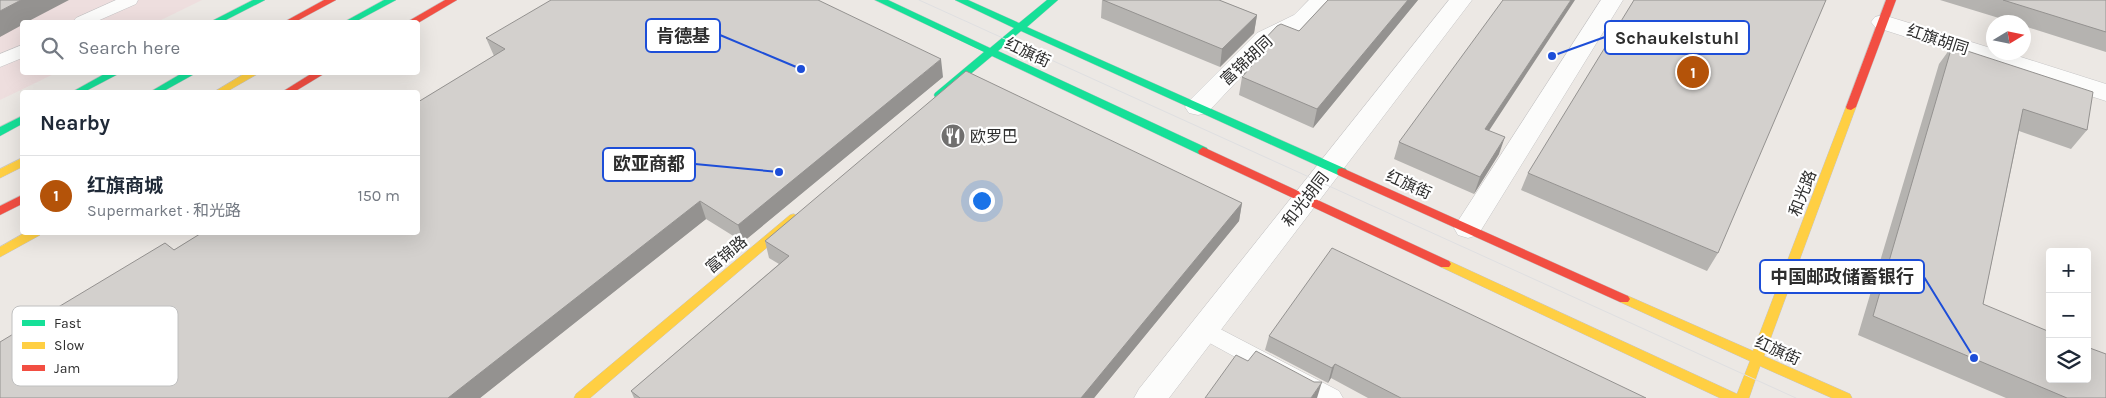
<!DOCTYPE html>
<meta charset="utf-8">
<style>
:root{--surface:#fff;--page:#f2f2f3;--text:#1f2937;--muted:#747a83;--line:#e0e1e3;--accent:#b45309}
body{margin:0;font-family:Karla,"Noto Sans SC",sans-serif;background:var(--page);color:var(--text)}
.controls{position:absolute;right:15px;bottom:15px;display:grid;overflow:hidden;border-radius:5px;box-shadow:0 5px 20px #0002}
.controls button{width:45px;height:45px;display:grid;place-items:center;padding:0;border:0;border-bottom:1px solid var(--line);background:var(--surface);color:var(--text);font:25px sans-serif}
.compass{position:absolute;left:1986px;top:15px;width:45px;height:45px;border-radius:50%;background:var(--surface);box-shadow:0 5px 20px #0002;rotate:80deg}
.you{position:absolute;left:981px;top:200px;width:18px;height:18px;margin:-12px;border:4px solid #fff;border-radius:50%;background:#1a73e8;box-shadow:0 0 0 8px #1a73e833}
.badge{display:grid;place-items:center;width:32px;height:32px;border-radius:50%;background:var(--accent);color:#fff;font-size:16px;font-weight:700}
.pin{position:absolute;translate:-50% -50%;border:2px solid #fff;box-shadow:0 1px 5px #0006}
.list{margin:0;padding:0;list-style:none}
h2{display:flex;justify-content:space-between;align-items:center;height:65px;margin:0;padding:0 20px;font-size:21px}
h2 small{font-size:16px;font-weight:400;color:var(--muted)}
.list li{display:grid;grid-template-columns:32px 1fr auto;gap:15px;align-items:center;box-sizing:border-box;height:80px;padding:0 20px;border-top:1px solid var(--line)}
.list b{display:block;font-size:19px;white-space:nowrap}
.list p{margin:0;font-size:16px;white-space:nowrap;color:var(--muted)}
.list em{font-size:16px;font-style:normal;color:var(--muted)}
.icon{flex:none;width:28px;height:28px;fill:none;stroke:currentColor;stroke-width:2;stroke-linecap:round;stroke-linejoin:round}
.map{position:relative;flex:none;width:2106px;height:398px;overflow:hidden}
.search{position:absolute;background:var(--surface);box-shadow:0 5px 20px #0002;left:20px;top:20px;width:400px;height:55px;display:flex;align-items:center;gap:12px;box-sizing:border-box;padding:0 18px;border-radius:5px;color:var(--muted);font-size:19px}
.panel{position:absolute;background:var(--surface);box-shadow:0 5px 20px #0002;left:20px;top:90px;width:400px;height:145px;border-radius:5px}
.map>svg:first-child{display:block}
.medical{fill:#eedede}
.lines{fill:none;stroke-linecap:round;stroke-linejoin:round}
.lane-casing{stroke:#c5c4c5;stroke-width:1}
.street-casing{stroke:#c5c4c5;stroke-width:1}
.fast-casing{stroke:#c5c4c5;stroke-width:1}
.slow-casing{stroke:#c5c4c5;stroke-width:1}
.jam-casing{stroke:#c5c4c5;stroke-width:1}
.lane{fill:#fcfcfb;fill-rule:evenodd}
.street{fill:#fcfcfb;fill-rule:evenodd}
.fast{fill:#16e098;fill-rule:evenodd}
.slow{fill:#ffcf43;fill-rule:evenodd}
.jam{fill:#f24e42;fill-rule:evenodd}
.tram{stroke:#dfdfe1;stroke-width:1}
.wall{fill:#b5b3b0}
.shaded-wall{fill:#949290}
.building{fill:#d3d0cd;stroke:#949290}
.labels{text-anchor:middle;stroke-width:4.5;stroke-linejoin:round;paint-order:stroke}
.street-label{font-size:16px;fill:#2e2e2e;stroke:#fff}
.poi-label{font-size:16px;fill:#2e2e2e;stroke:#fff;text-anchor:start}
.key{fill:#fff;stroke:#c0c0c0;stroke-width:1}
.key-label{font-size:14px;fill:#2e2e2e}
.leader{fill:none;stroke:#1d4ed8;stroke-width:2}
.callout-dot{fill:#1d4ed8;stroke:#fff;stroke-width:2}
.callout{fill:#fff;stroke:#1d4ed8;stroke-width:2}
.callout-label{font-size:18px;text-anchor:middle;font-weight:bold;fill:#2e2e2e}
</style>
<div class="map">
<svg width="2106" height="398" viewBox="0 0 2106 398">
<rect width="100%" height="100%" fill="#ece8e4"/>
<path class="medical" d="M0 0H202L157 22H22V72L56 73 0 100Z"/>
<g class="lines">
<defs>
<path id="lane" d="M116 0H138L136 4 95 22H73L76 18Z
M22 45V58L0 67V54Z
M1203 320 1339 391 1343 398H1310L1195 335 1192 329 1195 323Z"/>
<path id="street" d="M1309 0H1333L1310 25 1273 43 1207 113 1198 115 1189 113 1185 107 1189 101 1257 33 1294 15Z
M1449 0H1472L1169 398H1134L1139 389Z
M1601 0H1623L1478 235 1468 238 1458 235 1454 228 1458 221Z
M1883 15 1994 49V52H2005L2106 84V101L1875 27 1871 22 1875 17Z"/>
<path id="fast" d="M253 0H265L222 22H210Z
M384 0H396L355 22H344Z
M875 0H888L990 48 1014 28 955 0H968L1019 23 1047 0H1058L1027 27 1346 169 1347 172 1346 175H1338L1021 31 998 51 1207 148 1208 151 1207 154H1199L992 56 943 97H935L934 95 935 93 984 52Z
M108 72H122L84 92H72Z
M184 72H198L162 92H150Z
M22 116V124L0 136V127Z"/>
<path id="slow" d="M247 72H261L226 92H214Z
M1851 104 1856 107 1764 356 1850 394 1852 398H1832L1760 366 1749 398H1720L1441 267 1439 264 1441 261H1449L1737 394 1750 361 1620 302 1618 299 1620 296H1628L1753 351 1846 107Z
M22 158V167L0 178V169Z
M794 214 800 218 798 221 590 398H574L576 394 790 215Z
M26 232H41L40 235 0 257V247Z"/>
<path id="jam" d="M324 0H336L295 22H284Z
M445 0H457L418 23 407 22Z
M1886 0H1896L1856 107 1851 110 1847 109 1846 107Z
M314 72H327L294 92H282Z
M1203 147 1449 261 1451 264 1449 267H1441L1199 154 1198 151Z
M1342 168 1628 296 1630 299 1628 302H1620L1338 175 1337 172 1338 169Z
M22 195V204L0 215V206Z"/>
</defs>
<use href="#lane" class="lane-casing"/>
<use href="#street" class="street-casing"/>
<use href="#fast" class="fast-casing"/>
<use href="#slow" class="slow-casing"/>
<use href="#jam" class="jam-casing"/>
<use href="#lane" class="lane"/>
<use href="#street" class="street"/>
<use href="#fast" class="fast"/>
<use href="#slow" class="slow"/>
<use href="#jam" class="jam"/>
<path class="tram" d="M919 0 1796 398"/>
</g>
<path class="wall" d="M1102 0H1219L1257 15 1254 33 1220 67 1101 18Z
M1328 0H1418L1313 128 1239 95 1242 77 1244 75 1246 59 1299 31Z
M1940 0H2106V52L2024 26V22H2012Z
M486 38 943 77 743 242 706 219 480 398H0L174 250 494 56Z
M1952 46 2087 130 2071 149 2019 131 1983 304 2106 398H2006L1858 335 1939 64Z
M1489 130 1499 154 1474 194 1394 159 1399 142Z
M1528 173 1718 253 1707 271 1521 190Z
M1242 203 1239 221 1094 398H634L631 391 779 264 769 258 765 241Z
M1269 336 1646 398H1368L1331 378 1328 383 1265 350Z"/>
<path class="shaded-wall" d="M21 0H69L27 22H22V25L0 37V11Z
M1408 0H1418L1313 128 1317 109Z
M1571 0H1575L1479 146 1485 129Z
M1257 15 1254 33 1220 67 1222 49Z
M941 59 943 77 743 242 738 225Z
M1505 137 1499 154 1474 194 1480 177Z
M700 201 706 219 480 398H448Z
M1242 203 1239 221 1094 398H1081Z
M1335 364 1331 378 1328 383 1332 368Z
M1322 382 1317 398H1311Z"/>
<path class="building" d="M0 0H21L0 11Z
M551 0H818L941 59 738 225 700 201 448 398H0V342L165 243 174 250 203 232H418V102L505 49 486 38Z
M1103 0H1219L1257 15 1222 49Z
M1328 0H1408L1317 109 1242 77 1255 62 1246 59 1277 26 1281 24 1299 31Z
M1503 0H1571L1485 129 1505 137 1480 177 1399 142Z
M1634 0H1826L1718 253 1528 173Z
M2003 0H2106V32Z
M1952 46 2093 92 2087 130 2023 109 1983 304 2050 332V379H2087V347L2106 354V398H2067L1873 316Z
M966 71 1242 203 1081 398H640L631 391 789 256 765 241Z
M1332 248 1646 398H1401L1335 364 1332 368 1269 336Z
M1256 351 1314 382H1322L1311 398H1205L1236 355 1248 361Z"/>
<defs>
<symbol id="restaurant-disc" viewBox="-11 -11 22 22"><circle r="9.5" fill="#706f6e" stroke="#fff"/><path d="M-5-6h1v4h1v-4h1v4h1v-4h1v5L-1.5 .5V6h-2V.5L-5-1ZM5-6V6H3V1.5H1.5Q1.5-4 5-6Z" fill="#fff"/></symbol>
</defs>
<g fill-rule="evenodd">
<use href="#restaurant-disc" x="939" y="122" width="28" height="28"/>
</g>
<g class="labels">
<g class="street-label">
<text transform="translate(1938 39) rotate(18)" y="6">红旗胡同</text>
<text transform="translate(1028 52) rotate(25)" y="6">红旗街</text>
<text transform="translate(1246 60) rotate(-43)" y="6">富锦胡同</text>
<text transform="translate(1409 184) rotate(24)" y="6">红旗街</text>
<text transform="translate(1802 193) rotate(-69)" y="6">和光路</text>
<text transform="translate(1305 199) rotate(-52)" y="6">和光胡同</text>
<text transform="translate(726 254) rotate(-40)" y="6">富锦路</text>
<text transform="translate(1778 350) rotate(24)" y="6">红旗街</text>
</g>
<g class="poi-label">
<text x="970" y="142">欧罗巴</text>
</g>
</g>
<rect x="12" y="306" width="166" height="80" rx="8" class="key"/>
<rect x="22" y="320" width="23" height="6" fill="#16e098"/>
<rect x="22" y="342" width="23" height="7" fill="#ffcf43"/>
<rect x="22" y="365" width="23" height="6" fill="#f24e42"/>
<g class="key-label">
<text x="54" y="328">Fast</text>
<text x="54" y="350">Slow</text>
<text x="54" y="373">Jam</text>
</g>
<path class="leader" d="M801 69L720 35M1552 56L1605 37M779 172L695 164M1974 358L1924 277"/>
<g class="callout-dot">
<circle cx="801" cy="69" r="5"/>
<circle cx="1552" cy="56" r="5"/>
<circle cx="779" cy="172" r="5"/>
<circle cx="1974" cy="358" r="5"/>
</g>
<g class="callout">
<rect x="646" y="19" width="74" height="33" rx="5"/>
<rect x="1605" y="21" width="144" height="33" rx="5"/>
<rect x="603" y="148" width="92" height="33" rx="5"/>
<rect x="1760" y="260" width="164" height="33" rx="5"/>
</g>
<g class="callout-label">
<text x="683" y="42">肯德基</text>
<text x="1677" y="44">Schaukelstuhl</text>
<text x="649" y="170">欧亚商都</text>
<text x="1842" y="283">中国邮政储蓄银行</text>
</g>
</svg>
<div class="controls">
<button>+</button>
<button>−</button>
<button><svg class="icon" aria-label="layers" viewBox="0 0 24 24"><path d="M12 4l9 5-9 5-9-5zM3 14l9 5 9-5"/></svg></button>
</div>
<svg class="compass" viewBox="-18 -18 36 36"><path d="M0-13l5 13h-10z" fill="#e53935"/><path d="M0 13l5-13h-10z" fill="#747a83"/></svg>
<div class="you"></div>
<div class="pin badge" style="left:1693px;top:72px">1</div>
<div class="search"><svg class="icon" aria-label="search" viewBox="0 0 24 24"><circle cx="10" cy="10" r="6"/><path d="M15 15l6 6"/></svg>Search here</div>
<section class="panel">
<h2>Nearby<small></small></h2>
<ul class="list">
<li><span class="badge">1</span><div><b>红旗商城</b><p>Supermarket · 和光路</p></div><em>150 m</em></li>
</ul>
</section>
</div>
